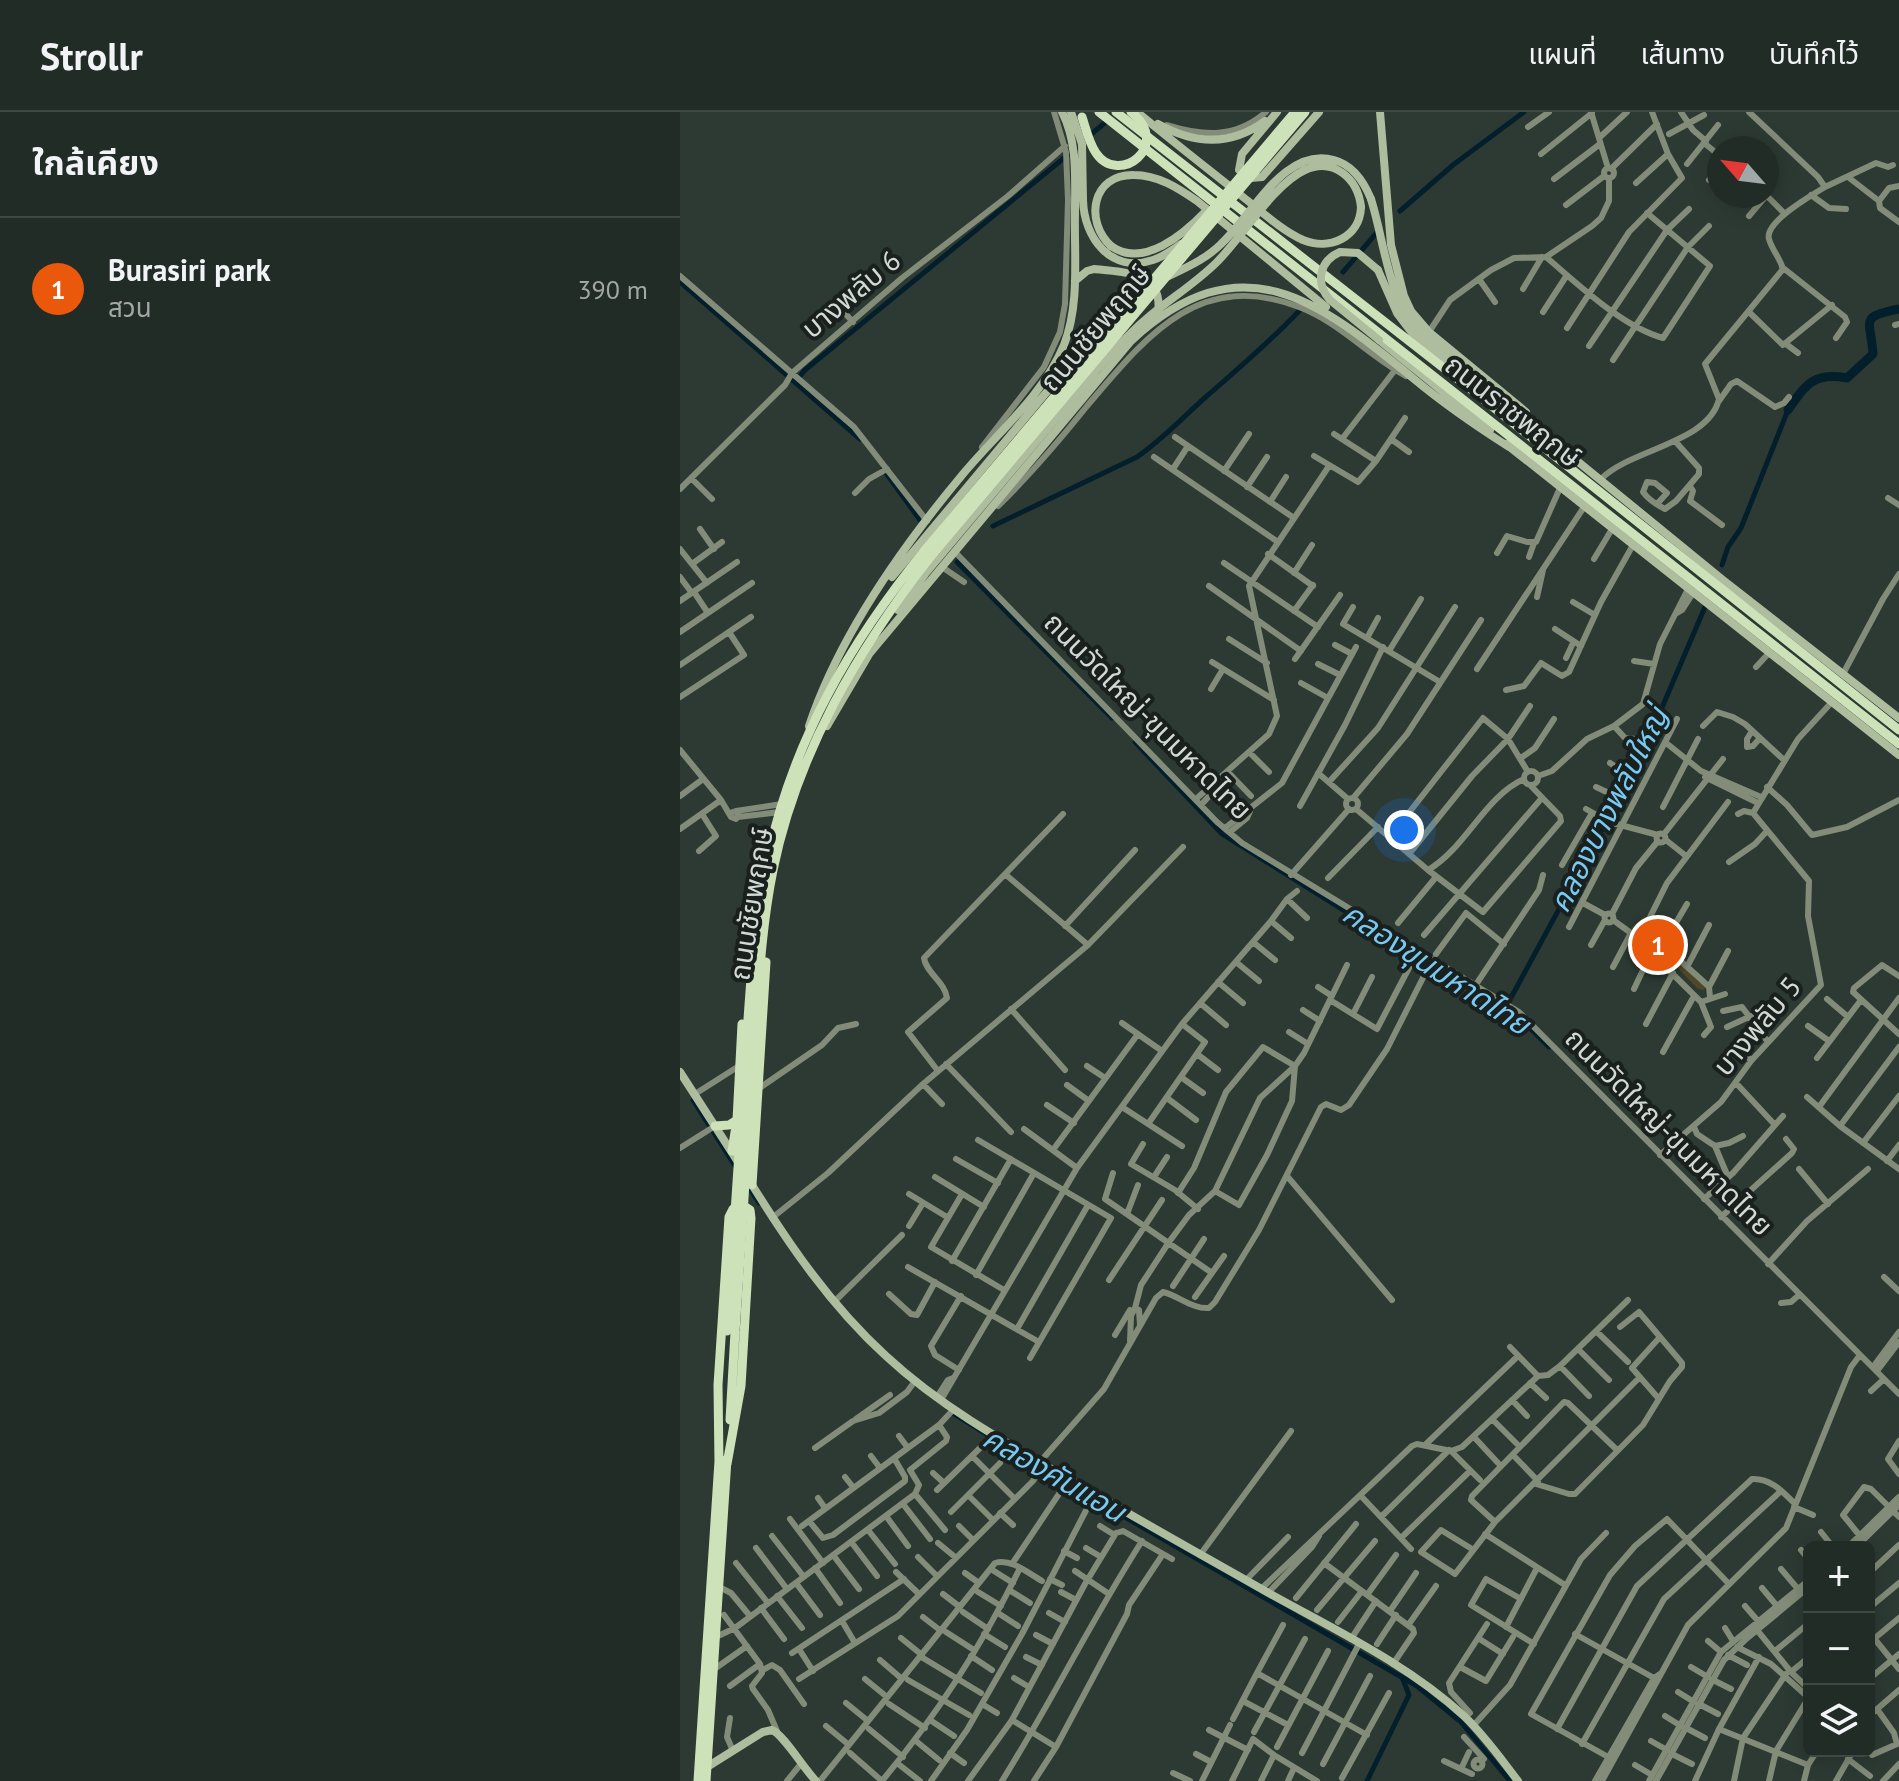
<!DOCTYPE html>
<html lang="th">
<meta charset="utf-8">
<style>
:root{--surface:#222c27;--page:#2e3833;--text:#f1f3f6;--muted:#a2a7a7;--line:#3f4844;--accent:#ea580c}
body{margin:0;font-family:"PT Sans","Noto Sans Thai",sans-serif;background:var(--page);color:var(--text)}
.controls{position:absolute;right:24px;bottom:24px;display:grid;overflow:hidden;border-radius:12px;box-shadow:0 4px 20px #0003}
.controls button{width:72px;height:72px;display:grid;place-items:center;padding:0;border:0;border-bottom:2px solid var(--line);background:var(--surface);color:var(--text);font:40px sans-serif}
.compass{position:absolute;left:1027px;top:24px;width:72px;height:72px;border-radius:50%;background:var(--surface);box-shadow:0 4px 20px #0003;rotate:298deg}
.you{position:absolute;left:724px;top:718px;width:28px;height:28px;margin:-20px;border:6px solid #fff;border-radius:50%;background:#1a73e8;box-shadow:0 0 0 12px #1a73e833}
.badge{display:grid;place-items:center;width:52px;height:52px;border-radius:50%;background:var(--accent);color:#fff;font-size:26px;font-weight:700}
.pin{position:absolute;translate:-50% -50%;border:4px solid #fff;box-shadow:0 2px 8px #0006}
.list{margin:0;padding:0;list-style:none}
h2{display:flex;justify-content:space-between;align-items:center;height:104px;margin:0;padding:0 32px;font-size:34px}
h2 small{font-size:26px;font-weight:400;color:var(--muted)}
.list li{display:grid;grid-template-columns:52px 1fr auto;gap:24px;align-items:center;box-sizing:border-box;height:144px;padding:0 32px;border-top:2px solid var(--line)}
.list b{display:block;font-size:30px;white-space:nowrap}
.list p{margin:0;font-size:26px;white-space:nowrap;color:var(--muted)}
.list em{font-size:26px;font-style:normal;color:var(--muted)}
.icon{flex:none;width:44px;height:44px;fill:none;stroke:currentColor;stroke-width:2;stroke-linecap:round;stroke-linejoin:round}
.map{position:relative;flex:none;width:1219px;height:1669px;overflow:hidden}
header{display:flex;align-items:center;gap:48px;box-sizing:border-box;height:112px;padding:0 40px;background:var(--surface);border-bottom:2px solid var(--line)}
header strong{font-size:38px}
nav{display:flex;gap:44px;margin-inline-start:auto;font-size:28px}
main{display:flex}
aside{flex:1;background:var(--surface)}
.map>svg:first-child{display:block}
.green{fill:#504729}
.lines{fill:none;stroke-linecap:round;stroke-linejoin:round}
.canal{stroke:#031f2c;stroke-width:5}
.river{stroke:#031f2c;stroke-width:9}
.street{stroke:#838c78;stroke-width:6}
.secondary{stroke:#adbd9d;stroke-width:8}
.primary{stroke:#cee2b9;stroke-width:9}
.secondary-bridge{stroke:#adbd9d;stroke-width:8}
.primary-bridge{stroke:#cee2b9;stroke-width:9}
.labels{text-anchor:middle;stroke-width:8;stroke-linejoin:round;paint-order:stroke}
.street-label{font-size:28px;fill:#d2dad5;stroke:#1a201d}
.water-label{font-size:30px;font-style:italic;fill:#78caf3;stroke:#1a201d}
</style>
<header>
<strong>Strollr</strong>
<nav><a>แผนที่</a><a>เส้นทาง</a><a>บันทึกไว้</a></nav>
</header>
<main>
<aside>
<h2>ใกล้เคียง<small></small></h2>
<ul class="list">
<li><span class="badge">1</span><div><b>Burasiri park</b><p>สวน</p></div><em>390 m</em></li>
</ul>
</aside>
<div class="map">
<svg width="1219" height="1669" viewBox="0 0 1219 1669">
<rect width="100%" height="100%" fill="#2d3a34"/>
<path class="green" d="M965 804 969 821 1028 873 1023 878 1018 877 988 846 951 816Z"/>
<g class="lines">
<path class="canal" d="M408 25 428 8
M720 99 773 53 844 0
M663 160 699 118
M0 170 180 327
M116 269 125 258 395 37
M203 357 240 408
M313 414 457 345C483 327 504 304 528 283 560 255 591 229 620 198
M277 450 432 606
M1042 453 1048 435 1061 416 1108 298
M455 630 542 722 746 850 837 903 869 935
M826 895 960 647 1025 495
M13 988 57 1057
M67 1072 79 1091
M271 1300 360 1356 737 1574 781 1610 830 1669
M687 1669 729 1583 722 1565"/>
<path class="river" d="M1108 298C1126 272 1134 260 1167 266L1193 242C1191 208 1178 205 1219 197"/>
<path class="street" d="M911 0 928 56
M1001 0 1013 18 1026 29
M487 13C523 24 555 27 586 0
M848 15 869 0
M989 22 1024 3
M919 26 947 0
M1024 31 1039 43
M1055 36 1060 30
M861 42 912 1
M1007 52 1038 13
M924 61a5 5 0 1 1 10 0a5 5 0 1 1-10 0Z
M931 57 977 12
M1168 65 1199 89 1209 76 1219 74
M874 67 920 32
M1029 68 1039 56
M956 71 988 42
M1145 75 1196 51 1208 55 1213 53
M1131 83 1149 96 1166 97
M1087 84 1105 102
M1050 85 1051 84
M1199 89 1200 96 1219 110
M886 93 924 64
M1069 104 1086 84
M866 145C898 172 941 214 983 226L1030 154 967 101
M1102 155 1165 205 1167 210 1156 226
M0 164 174 315 247 409
M799 167 815 190
M843 177 862 145
M162 198 173 210
M863 200 887 163
M1069 200 1103 233 1152 193
M1215 213 1219 212
M887 216 949 120 1002 66 988 42 972 0
M749 220 770 188 811 158 834 146 866 145 912 114 921 106 929 89V66
M1106 232 1118 241
M909 234 987 118 1009 97
M933 248 1008 135 1029 114
M1039 289 1051 272 1057 269 1095 295 1104 291 1109 285
M654 322 696 349
M495 325 614 406
M662 327 715 258
M711 327 729 340
M302 335 364 255 380 220 385 192 388 88 386 40 374 0
M634 344 678 370 696 349 725 306
M474 345 598 430
M493 357 508 334
M544 359 569 322
M11 366 32 387
M921 367C950 337 1029 331 1039 287L1025 252 1103 157C1100 146 1092 138 1089 127 1084 110 1132 83 1145 75L1138 65 1069 0
M1010 374 1013 379 1010 389 1042 413
M567 375 587 345
M0 377 105 273 112 261 222 166 328 84 385 34
M175 381 189 367 207 357
M1208 386 1219 393
M590 390 606 365
M977 392 987 381 975 371 967 370 963 380C968 387 977 393 985 397L996 389 1019 362V356L995 329
M318 394C350 363 379 329 407 294 465 226 518 156 619 195 659 210 689 244 726 264
M20 417 34 437
M0 437 27 471
M275 440 537 710 562 731 839 900 1219 1282
M817 441 827 424 847 430H856L880 376
M588 442 633 474
M849 445 854 431
M914 447 932 417
M544 451 638 515
M12 452 42 430
M262 455 284 470
M614 461 632 433
M0 465 12 481
M529 474 621 539
M14 480 28 501
M857 485 863 458
M0 489 57 450
M893 490 915 503
M673 495 663 512 760 570
M614 499 633 473
M997 501 1002 498 1013 481
M875 517 901 534
M0 520 72 471
M687 526 698 506
M549 527 587 551
M655 533 672 542
M709 539 741 487
M886 546 893 531
M615 547 660 483
M954 549 974 552
M532 550 594 588
M638 552 660 563
M0 553 71 505
M1076 555 1089 541
M797 557 904 395
M1163 562 1203 487 1219 462
M621 571 648 586
M531 577 543 557
M826 578 844 574 861 551 882 564 889 560 921 490 953 433
M0 585 64 543 49 520
M934 614 945 626 956 627
M1023 614 1037 600 1053 605 1065 612 1104 648
M1072 619 1067 627V635L1073 634 1080 626
M985 630 1021 659 1081 685
M0 638 41 688 51 705 56 707 59 704 56 699 50 701
M569 640 589 660
M841 646 855 636 874 607
M844 666a7 7 0 1 1 14 0a7 7 0 1 1-14 0Z
M548 660 571 684
M638 661 668 687
M858 664 872 659 907 627 934 614 963 592 980 532 1008 477
M1025 665 1078 691
M649 670 698 616 775 495
M916 675 933 683
M1087 675 1107 693 1132 723 1167 715 1219 688
M0 684 23 667
M674 685 727 622 801 508
M666 692a6 6 0 1 1 12 0a6 6 0 1 1-12 0Z
M516 687 589 622 597 604 569 474 649 354
M521 693 531 682 533 674
M620 694 665 613 703 535
M983 695 1018 627
M676 697 748 758 803 800 881 709 880 704 851 674
M906 697 929 710 978 723
M56 699 102 692
M1058 702 1064 699 1073 701
M58 705 100 700
M921 706 944 664 943 660 930 651
M545 716 602 671 676 535
M0 717 41 688
M550 720 567 706 570 699
M976.5 726a4.5 4.5 0 1 1 9 0a4.5 4.5 0 1 1-9 0Z
M984 722 1043 647
M710 725 803 606 828 627 848 660
M986 728 1006 744
M19 739 36 724 22 702
M729 742 792 664 828 627 850 594
M1049 750 1075 732 1087 719
M882 753 912 701
M748 758C786 736 804 685 844 667
M325 762 408 833
M611 763 669 697
M648 766 698 715
M607 787 627 806
M903 791 925 803
M924.5 806a4.5 4.5 0 1 1 9 0a4.5 4.5 0 1 1-9 0Z
M932 802 956 756 978 729
M933 808 951 821 1021 890 1045 882
M591 809 611 826
M718 811 756 765
M385 814 455 738
M889 815 997 607
M744 823 861 687
M573 830 595 848
M984 831 1007 792
M911 833 925 808
M756 842 786 801 824 832
M556 850 579 869
M1008 853 1029 813
M933 855 951 821
M1219 864 1202 853 1174 876 1173 880 1219 922
M538 870 563 891
M795 874 859 778 863 763
M638 875 652 884
M1029 875 1048 839
M954 877 971 841
M1030 885 1029 875C1013 859 974 829 968 809L987 771 1048 690
M1147 887 1167 904
M650 888 697 917 730 854
M1021 890 1031 915 1024 923
M520 891 546 913
M331 897 385 958
M623 898 640 909
M1043 899 1062 895 1088 930
M673 902 692 865
M442 911 482 939
M966 912 993 861
M1128 914 1149 929
M1047 915 1071 904
M609 920 628 932
M1063 939 1071 949
M983 940 1014 884
M517 942 538 958
M1137 946 1181 888
M266 952 331 1020
M407 954 425 966
M258 959 228 920 267 886C265 870 246 861 244 846L383 702
M501 965 523 981
M1056 971 1095 1013
M243 972 262 992
M387 973 409 989
M78 977 142 933 158 916 176 912
M15 982 59 954
M1127 985 1160 1014 1219 1057
M487 986 516 1008
M367 993 394 1011
M442 995 502 1034
M1139 995 1219 886
M468 1012 525 930 502 912
M1160 1014 1219 935
M1014 1015 1017 1022 1035 1034 1048 1065
M344 1017 397 1056
M298 1028 431 1106 350 1246
M1183 1031 1219 984
M463 1032 451 1052 495 1078 518 1097
M1035 1034 1049 1031 1063 1024
M0 1036 35 1014
M373 1038 458 922
M980 1043 1041 990 1071 949 1141 873 1128 804 1129 769 1073 701 1118 627 1151 591
M276 1047 318 1071
M1207 1049 1219 1033
M1119 1057 1148 1092
M433 1061 425 1087 532 1161
M607 1064 712 1188
M255 1065 304 1095
M474 1065 487 1045
M498 1081 514 1056 546 980 583 935 615 954 612 989 587 1043 559 1093 535 1079
M229 1082 267 1105
M282 1082 251 1135 324 1178
M1024 1087 1053 1061 1103 1004
M447 1102 458 1073
M1041 1105 1112 1041 1114 1037 1106 1027
M92 1106 148 1061 243 972 408 833 503 735
M229 1114 243 1091
M272 1149 331 1047
M1088 1152 1127 1109 1188 1057
M228 1155 359 1230
M296 1163 354 1061
M1204 1165 1219 1179
M429 1168 482 1088
M493 1174 524 1127
M209 1182 231 1202 237 1203 255 1170
M515 1185 544 1144
M155 1189 222 1123
M1101 1191 1111 1190 1119 1183
M455 1196 461 1173 489 1130 509 1103 535 1079 580 986 615 954 624 941 667 853
M337 1217 408 1093
M916 1219 948 1250
M435 1223 450 1198
M450 1229 451 1204 455 1196 459 1198 460 1213
M830 1235 858 1264
M898 1237 929 1268
M880 1254 909 1284
M1193 1255 1219 1220
M279 1258 255 1243 251 1234 281 1184
M1197 1259 1219 1230
M850 1271 866 1286
M1191 1279 1204 1267
M257 1285 268 1268 273 1266
M979 1287 952 1256 980 1225
M261 1288 397 1056 502 912 591 809 607 787 617 779
M832 1288 847 1304
M176 1307 210 1283
M812 1307 837 1332
M219 1324 228 1336
M794 1325 818 1351
M1219 1329 1208 1347 1219 1362
M745 1333 838 1244
M135 1336 173 1309 199 1301 227 1280 235 1269
M771 1339 800 1368
M833 1343 858 1369
M191 1344 200 1356
M292 1344 334 1386
M359 1351 424 1277 476 1186 483 1180C499 1184 512 1197 529 1196L535 1190 579 1118 641 995 646 992 661 998 669 993 707 937 752 848
M253 1361 264 1371
M165 1365 173 1375
M856 1372 889 1382H895L963 1313 990 1269 1002 1255V1251L959 1200 940 1215
M257 1378 300 1336
M235 1382 265 1418
M288 1383 313 1408
M681 1384 731 1437
M138 1386 145 1396
M223 1392 250 1427
M1114 1395 1133 1403
M271 1400 320 1351
M320 1401 333 1413
M206 1404 228 1434
M701 1405 769 1338
M110 1407 143 1451
M129 1409 143 1426 153 1423 225 1369V1365L214 1346
M815 1410 791 1388 792 1384 884 1290 888 1291 937 1338
M122 1414 259 1313
M279 1414 293 1428
M420 1414 433 1422 443 1419 492 1447
M188 1418 215 1452
M1141 1420 1153 1435
M805 1422 885 1473
M92 1424 124 1465
M1180 1424 1163 1403 1184 1375 1191 1377 1219 1405
M721 1426 790 1359
M172 1431 197 1464
M258 1431 275 1445
M1168 1435 1219 1385
M1176 1435 1219 1393
M76 1436 107 1477
M406 1436 421 1445
M792 1437 761 1418 741 1440 775 1462 815 1410 959 1266
M1121 1438 1129 1448
M384 1439 397 1446
M153 1443 179 1477
M520 1443 611 1319
M238 1445 257 1464
M56 1451 88 1491
M644 1451 733 1517 734 1521 713 1552
M332 1452 389 1367
M135 1456 160 1491
M1101 1457 1118 1477
M314 1459 333 1471
M395 1459 429 1482
M216 1460 239 1482
M285 1461 299 1471
M1189 1461 1219 1433
M370 1467 382 1473
M566 1468 608 1425
M116 1471 140 1503
M39 1475 51 1481 70 1504
M1082 1476 1097 1494
M581 1477 732 1334 737 1332 771 1339 782 1335 858 1264 868 1263 880 1254 948 1188
M329 1478 350 1491
M298 1480 321 1494
M381 1480 396 1488
M588 1481 632 1435 639 1424
M263 1482 280 1495
M687 1483 716 1443
M97 1484 122 1516
M616 1486 676 1412
M841 1487 806 1467 791 1493 854 1532
M1065 1494 1078 1509
M81 1496 104 1527
M1189 1496 1219 1471
M637 1498 695 1429
M710 1499 736 1461
M283 1500 308 1517
M318 1501 338 1514
M369 1501 385 1510
M44 1503 80 1552 82 1561 72 1574 73 1577 88 1598 97 1619
M243 1505 261 1519
M162 1509 175 1531
M658 1510 682 1479
M729 1512 756 1474
M826 1515 857 1456
M1045 1516 1053 1529
M1077 1518 1111 1560 1129 1577
M266 1520 294 1538
M1189 1520 1219 1557
M304 1522 325 1535
M895 1522 974 1566
M356 1523 373 1532
M36 1525 55 1516 235 1382 239 1373 230 1358 266 1329 267 1325 259 1313 273 1298
M221 1526 242 1543
M798 1526 823 1542
M671 1527 696 1489
M1028 1529 1041 1540
M1189 1531 1219 1506
M697 1532 716 1503
M1057 1535 1091 1552 1129 1586
M119 1537 133 1559
M1095 1539 1129 1511
M112 1541 224 1467
M1048 1543 1067 1553
M291 1544 312 1558
M346 1545 362 1553
M243 1546 301 1581
M200 1548 222 1567
M780 1555 806 1569 833 1525
M1011 1555 1028 1565
M33 1558 67 1534
M83 1558 92 1553 100 1558 124 1592
M1111 1560 1129 1545
M577 1561 603 1513
M334 1566 349 1575
M119 1567 218 1504 353 1369 362 1353
M185 1567 207 1585
M1189 1567 1219 1542
M228 1568 289 1603
M1033 1568 1051 1577
M50 1574 80 1552
M998 1580 1014 1590
M563 1589 608 1613
M166 1591 188 1609
M209 1592 245 1616
M302 1592 317 1601
M1019 1592 1038 1602
M985 1604 1001 1614
M1189 1604 1219 1578
M785 1605 790 1601 771 1580 769 1571 807 1512
M50 1606 47 1625 53 1639
M553 1607 577 1561 687 1623
M250 1608 274 1624
M146 1614 169 1633
M793 1614 830 1573 901 1447 926 1421
M1006 1616 1025 1626
M189 1617 223 1645
M877 1617 957 1474 1072 1367C1091 1366 1103 1380 1115 1392
M1039 1617 1128 1653
M529 1618 568 1638
M574 1620 625 1527
M784 1625 804 1647
M236 1629 259 1648
M971 1629 987 1638
M902 1632 984 1487 1101 1379
M376 1635 332 1608 405 1472 436 1421
M597 1635 648 1539
M1189 1639 1192 1643 1217 1632 1214 1621 1197 1597
M170 1641 202 1669C256 1604 303 1532 340 1456
M270 1641 284 1651
M622 1641 679 1532
M516 1642 531 1650
M992 1642 1012 1652
M930 1646 851 1602 930 1463 955 1434 987 1407 1049 1472
M1168 1647 1190 1664
M793.5 1652a4.5 4.5 0 1 1 9 0a4.5 4.5 0 1 1-9 0Z
M764 1649 792 1662
M217 1651 240 1669
M643 1652 690 1564
M955 1653 972 1663
M781 1657 789 1640
M493 1661 510 1669
M662 1666 709 1581
M107 1669 120 1653
M140 1669 315 1451C331 1446 348 1461 362 1469
M251 1669 287 1618 342 1522 414 1383
M288 1669 332 1608
M322 1669C371 1591 412 1507 462 1429
M354 1669 376 1635 447 1502 449 1493 483 1442
M522 1669 550 1613
M552 1669 573 1627 594 1643 637 1669
M581 1669 594 1643
M608 1669 614 1656
M915 1669 974 1566 980 1562
M922 1669 1008 1513 1106 1416 1171 1255 1180 1243
M969 1669 1041 1540 1129 1468
M976 1669 1044 1548 1065 1528 1129 1475
M1015 1669 1039 1617 1079 1545
M1054 1669 1063 1626 1106 1562
M1089 1669 1096 1639 1129 1585
M1124 1669 1128 1653 1137 1639
M1156 1669 1172 1641
M1203 1669 1219 1652"/>
<path class="secondary" d="M391 0 402 32 403 88
M457 0C492 29 528 57 563 85 581 99 601 118 623 128 650 139 680 125 681 95
M597 0 562 42 559 58 571 66 582 65 639 0
M700 0 711 133 724 184 731 199 749 220 846 300
M478 12C514 32 550 35 585 9
M691 87C705 132 707 183 739 220L1043 468 1219 606
M431 134C404 109 412 62 454 63 478 63 498 76 517 89L646 195
M698 158 717 201 736 226 882 345
M395 169 407 159 414 157C445 160 484 161 478 201
M699 228 810 318
M826 332 1219 643
M212 465 375 270
M218 498 245 462 414 261
M190 541 451 229C561 127 638 188 734 267 764 292 796 314 829 335
M129 614C159 524 222 435 283 362 317 321 363 284 384 233 400 192 394 144 395 101 395 67 398 31 382 0
M147 614 191 539
M0 960 60 1053
M69 1068C108 1131 150 1193 206 1244 261 1295 326 1331 391 1368 455 1406 520 1442 585 1479 653 1517 726 1551 784 1604 805 1624 821 1647 838 1669
M27 1655 83 1620 92 1618C103 1622 124 1657 136 1669"/>
<path class="primary" d="M419 0 1219 632
M436 0 788 275 1219 618
M67 922C71 862 75 804 88 746 112 630 171 529 245 438
M75 922C79 867 82 812 93 758 117 641 178 537 251 444
M35 1014 49 1013 57 1008
M52 1039 57 1008 62 912
M72 1073 86 850
M50 1308 55 1220
M39 1352 38 1273 49 1105 53 1097 64 1094 70 1098 71 1106 61 1274 47 1352
M18 1669 39 1349
M26 1669 47 1347"/>
<path class="secondary-bridge" d="M403 88C404 126 431 162 473 148 483 145 492 138 501 132
M431 134C463 157 504 122 526 99
M698 158 678 141 660 140C639 149 635 171 650 188L699 228
M489 164C507 155 526 147 541 132 572 104 604 34 654 48 673 53 684 70 691 87
M414 261C430 243 446 224 465 208 488 188 515 172 537 150 561 126 595 71 625 58 654 45 678 67 681 95
M375 270 429 205 463 178"/>
<path class="primary-bridge" d="M402 5C406 17 409 31 416 41 439 75 493 33 451 0
M245 438 615 0
M251 444 625 0
M47 1219 67 922
M55 1220 75 922"/>
</g>
<g class="labels">
<g class="street-label">
<text transform="translate(171 182) rotate(-40)" y="10">บางพลับ 6</text>
<text transform="translate(415 216) rotate(-50)" y="10">ถนนชัยพฤกษ์</text>
<text transform="translate(833 299) rotate(38)" y="10">ถนนราชพฤกษ์</text>
<text transform="translate(468 604) rotate(45)" y="10">ถนนวัดใหญ่-ขุนมหาดไทย</text>
<text transform="translate(71 792) rotate(-81)" y="10">ถนนชัยพฤกษ์</text>
<text transform="translate(1077 914) rotate(-50)" y="10">บางพลับ 5</text>
<text transform="translate(989 1020) rotate(45)" y="10">ถนนวัดใหญ่-ขุนมหาดไทย</text>
</g>
<g class="water-label">
<text transform="translate(929 698) rotate(-63)" y="10">คลองบางพลับใหญ่</text>
<text transform="translate(756 857) rotate(33)" y="10">คลองขุนมหาดไทย</text>
<text transform="translate(374 1363) rotate(30)" y="10">คลองคันแอน</text>
</g>
</g>
</svg>
<div class="controls">
<button>+</button>
<button>−</button>
<button><svg class="icon" aria-label="layers" viewBox="0 0 24 24"><path d="M12 4l9 5-9 5-9-5zM3 14l9 5 9-5"/></svg></button>
</div>
<svg class="compass" viewBox="-18 -18 36 36"><path d="M0-13l5 13h-10z" fill="#e53935"/><path d="M0 13l5-13h-10z" fill="#a2a7a7"/></svg>
<div class="you"></div>
<div class="pin badge" style="left:978px;top:833px">1</div>
</div>
</main>
